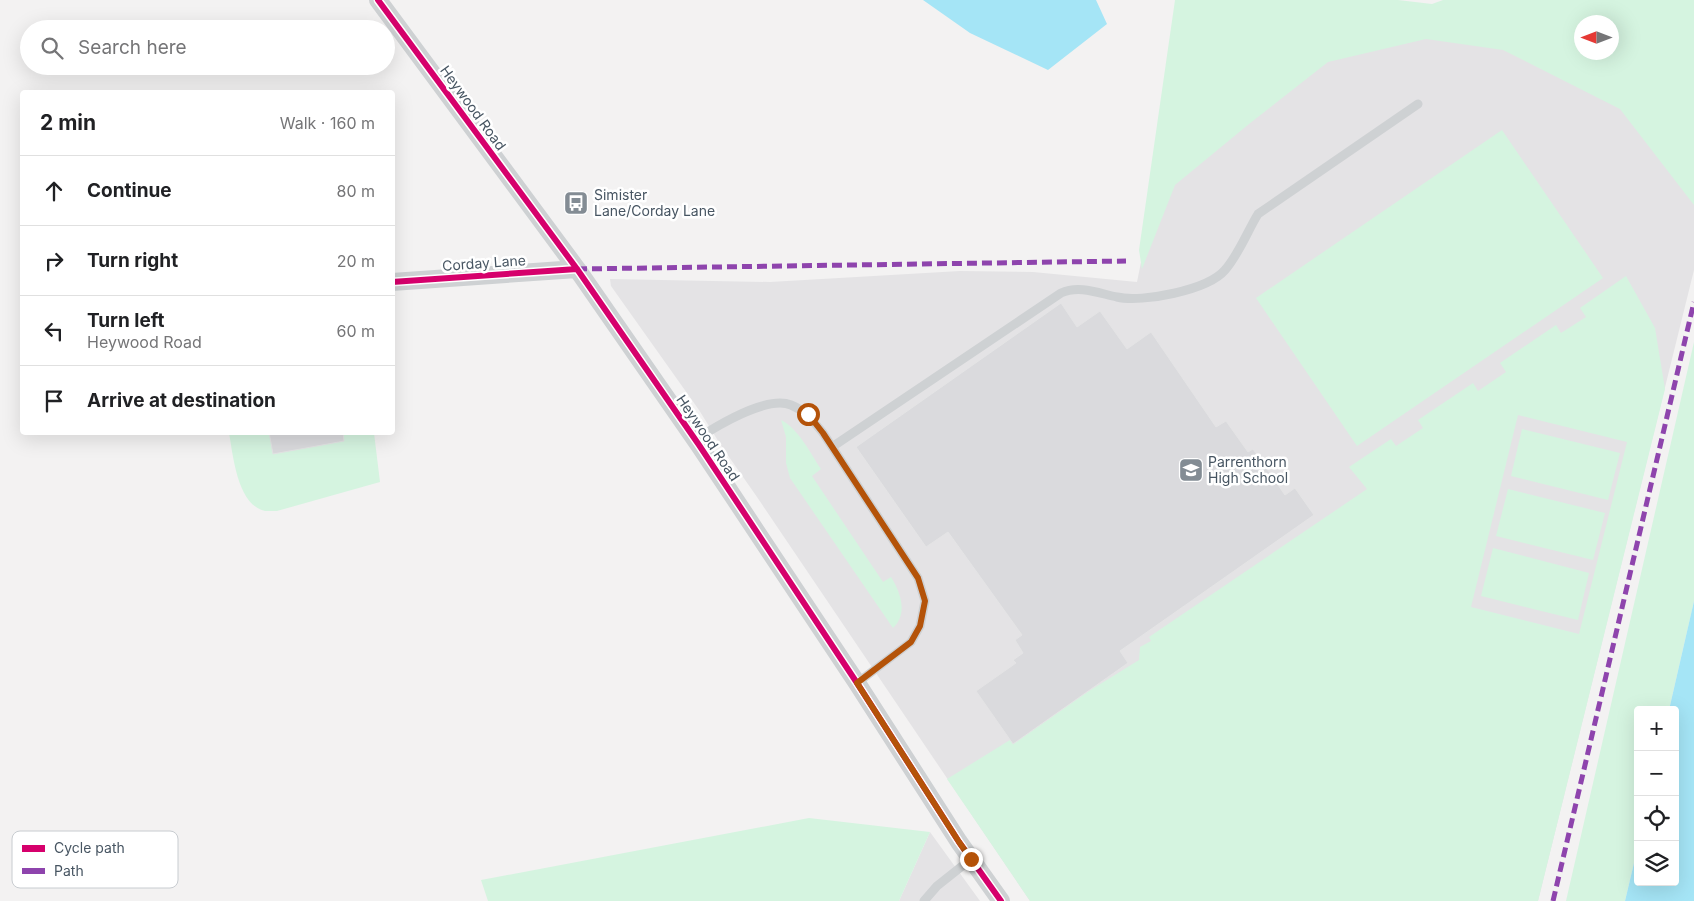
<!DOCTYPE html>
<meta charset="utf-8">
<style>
:root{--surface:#fff;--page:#f6f6f6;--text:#202124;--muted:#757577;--line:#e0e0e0}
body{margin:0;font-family:Inter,sans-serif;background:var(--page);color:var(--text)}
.controls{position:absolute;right:15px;bottom:15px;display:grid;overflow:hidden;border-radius:5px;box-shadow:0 5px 20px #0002}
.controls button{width:45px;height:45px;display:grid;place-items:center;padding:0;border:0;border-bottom:1px solid var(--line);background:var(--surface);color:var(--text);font:25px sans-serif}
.compass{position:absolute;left:1574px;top:15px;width:45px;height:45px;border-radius:50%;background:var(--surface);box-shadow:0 5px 20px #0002;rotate:270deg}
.stop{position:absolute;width:15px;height:15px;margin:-11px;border:4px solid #b45309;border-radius:50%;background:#fff}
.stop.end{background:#b45309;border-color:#fff;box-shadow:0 1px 5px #0008}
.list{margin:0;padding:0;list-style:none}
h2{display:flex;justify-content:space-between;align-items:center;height:65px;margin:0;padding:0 20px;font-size:21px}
h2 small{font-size:16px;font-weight:400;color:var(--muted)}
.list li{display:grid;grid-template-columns:32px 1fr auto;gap:15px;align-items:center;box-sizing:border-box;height:70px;padding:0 20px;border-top:1px solid var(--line)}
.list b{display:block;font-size:19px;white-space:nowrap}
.list p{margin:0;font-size:16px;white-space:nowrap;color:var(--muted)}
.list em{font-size:16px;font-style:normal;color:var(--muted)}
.icon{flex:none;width:28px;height:28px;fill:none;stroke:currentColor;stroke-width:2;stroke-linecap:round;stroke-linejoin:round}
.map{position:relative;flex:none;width:1694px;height:901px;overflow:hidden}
.search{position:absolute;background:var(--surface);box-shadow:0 5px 20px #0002;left:20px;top:20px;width:375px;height:55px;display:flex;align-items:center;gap:12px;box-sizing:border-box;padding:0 18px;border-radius:28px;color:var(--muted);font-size:19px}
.panel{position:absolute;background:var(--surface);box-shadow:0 5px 20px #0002;left:20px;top:90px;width:375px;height:345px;border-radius:5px}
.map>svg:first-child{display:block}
.education{fill:#e4e3e5;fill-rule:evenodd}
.green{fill:#d5f4e0;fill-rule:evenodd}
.water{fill:#a5e5f6}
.building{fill:#dadadd;stroke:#e4e4e5}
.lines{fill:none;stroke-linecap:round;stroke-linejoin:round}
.lane{stroke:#ced1d3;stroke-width:9}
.street{stroke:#ced1d3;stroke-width:18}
.quiet{stroke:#8e44ad;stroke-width:5;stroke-dasharray:10 5;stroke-linecap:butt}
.cycleway-casing{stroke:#fff;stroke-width:9}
.cycleway{stroke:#d6006c;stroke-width:6}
.route{stroke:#b45309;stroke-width:6}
.labels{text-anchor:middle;stroke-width:5;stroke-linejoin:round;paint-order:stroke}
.street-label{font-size:14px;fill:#475562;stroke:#fff}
.poi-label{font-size:14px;fill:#475562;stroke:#fff;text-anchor:start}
.key{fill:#fff;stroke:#c8ccd0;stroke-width:1}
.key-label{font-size:14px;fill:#475562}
</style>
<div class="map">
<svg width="1694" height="901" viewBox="0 0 1694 901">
<rect width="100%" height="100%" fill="#f3f2f2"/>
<path class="education" d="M1194 0H1309L1411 13 1473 0H1694V270L1538 901H1030L757 497 720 444 699 410 611 286 610 279 770 282 960 271 1033 272 1137 282ZM1582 22H1612V52H1582Z
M930 832 980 901H899Z"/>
<path class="green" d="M1175 0H1398L1432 4 1443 0H1694V205L1620 109 1503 50 1426 39 1328 62 1249 124 1175 185 1142 269 1139 250ZM1582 22H1612V52H1582Z
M1502 130 1603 278 1357 446 1256 298Z
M1626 276 1655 328 1665 389 1538 901H1030L947 779 1139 660 1140 647 1151 641 1149 637 1367 489 1349 467 1391 439 1396 446 1423 428 1418 420 1473 383 1478 391 1506 372 1500 363 1556 325 1561 333 1586 317 1580 308ZM1518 415 1627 442 1579 634 1471 607Z
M1694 342V601L1669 710H1638V846L1625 901H1566Z
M781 420C799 429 810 453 821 469L812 476 883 582 891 577C901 593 908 614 893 628L790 478 786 463V437Z
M1522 429 1620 453 1608 500 1511 476Z
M229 433H374L380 482 277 511C273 511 268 511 265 511 237 505 233 454 229 433Z
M1508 489 1605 513 1593 560 1496 536Z
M1493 548 1589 573 1578 620 1481 596Z
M809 818 930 832 899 901H488L481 880Z"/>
<path class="water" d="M923 0H1096L1107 24 1048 70 970 33Z
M1694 601V901H1625L1638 846V882H1675V710H1669Z"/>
<path class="building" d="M1061 303 1077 327 1100 311 1127 349 1151 332 1216 427 1226 421 1248 452 1253 449 1285 495 1295 488 1314 515 1120 651 1128 663 1013 744 976 691 1016 663 1013 660 1023 653 1015 640 1022 635 948 532 926 547 856 447Z
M269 432H343L344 441 273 454Z"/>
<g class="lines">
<path class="lane" d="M695 440C715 427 767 395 791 405 806 411 813 421 823 433L918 578 925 601 920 626 911 642 857 683
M832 447 1061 293C1079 285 1098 293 1117 297 1142 303 1208 290 1225 270 1239 254 1247 232 1258 214L1418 104
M924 901 937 886 971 859"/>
<path class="street" d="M378 0 577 269 699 445 857 683 959 842 1001 901
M392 282 577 269"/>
<path class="quiet" d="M577 269 1126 261
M1553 901 1694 302"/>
<defs>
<path id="cycleway" d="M378 0 577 269 699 445 857 683 959 842 1001 901
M392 282 577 269"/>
</defs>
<use href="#cycleway" class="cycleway-casing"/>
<use href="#cycleway" class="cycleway"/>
</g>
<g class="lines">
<path class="route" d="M808 414 823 433 918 578 925 601 920 626 911 642 857 683 959 842 971 859"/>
</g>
<defs>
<symbol id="bus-square" viewBox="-11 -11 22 22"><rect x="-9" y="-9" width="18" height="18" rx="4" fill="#838c94" stroke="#fff"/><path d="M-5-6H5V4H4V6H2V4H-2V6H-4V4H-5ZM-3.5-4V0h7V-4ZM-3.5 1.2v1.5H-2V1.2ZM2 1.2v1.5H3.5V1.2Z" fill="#fff"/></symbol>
<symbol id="school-square" viewBox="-11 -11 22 22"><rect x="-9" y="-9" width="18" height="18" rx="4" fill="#838c94" stroke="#fff"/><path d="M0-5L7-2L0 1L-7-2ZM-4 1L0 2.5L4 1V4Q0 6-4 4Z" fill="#fff"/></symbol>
</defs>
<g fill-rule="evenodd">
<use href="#bus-square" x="562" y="189" width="28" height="28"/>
<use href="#school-square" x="1177" y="456" width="28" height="28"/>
</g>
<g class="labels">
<g class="street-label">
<text transform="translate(473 108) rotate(54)" y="5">Heywood Road</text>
<text transform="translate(484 263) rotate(-4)" y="5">Corday Lane</text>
<text transform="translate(708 438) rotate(56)" y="5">Heywood Road</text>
</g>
<g class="poi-label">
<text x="594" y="200">Simister<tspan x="594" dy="16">Lane/Corday Lane</tspan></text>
<text x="1208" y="467">Parrenthorn<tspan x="1208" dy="16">High School</tspan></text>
</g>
</g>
<rect x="12" y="831" width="166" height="57" rx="8" class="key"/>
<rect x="22" y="845" width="23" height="7" fill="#d6006c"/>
<rect x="22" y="868" width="23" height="6" fill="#8e44ad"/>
<g class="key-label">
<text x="54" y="853">Cycle path</text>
<text x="54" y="876">Path</text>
</g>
</svg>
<div class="controls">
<button>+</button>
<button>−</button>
<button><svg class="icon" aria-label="locate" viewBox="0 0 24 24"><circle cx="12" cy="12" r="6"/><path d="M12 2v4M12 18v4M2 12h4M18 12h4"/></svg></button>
<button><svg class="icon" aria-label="layers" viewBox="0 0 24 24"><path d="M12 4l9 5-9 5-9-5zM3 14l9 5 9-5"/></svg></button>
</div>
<svg class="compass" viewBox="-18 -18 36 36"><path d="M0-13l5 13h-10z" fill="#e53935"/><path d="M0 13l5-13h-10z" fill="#757577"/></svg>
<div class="stop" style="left:808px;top:414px"></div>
<div class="stop end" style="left:971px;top:859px"></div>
<div class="search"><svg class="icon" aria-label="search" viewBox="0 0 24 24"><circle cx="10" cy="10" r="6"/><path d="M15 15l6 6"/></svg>Search here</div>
<section class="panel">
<h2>2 min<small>Walk · 160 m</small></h2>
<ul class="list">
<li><svg class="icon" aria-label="ahead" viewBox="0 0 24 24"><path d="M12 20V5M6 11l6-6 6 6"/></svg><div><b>Continue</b></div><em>80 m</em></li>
<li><svg class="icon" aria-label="right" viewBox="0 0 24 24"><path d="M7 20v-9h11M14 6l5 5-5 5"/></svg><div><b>Turn right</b></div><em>20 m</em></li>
<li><svg class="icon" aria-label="left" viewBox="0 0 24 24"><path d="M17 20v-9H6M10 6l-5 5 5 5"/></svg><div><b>Turn left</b><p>Heywood Road</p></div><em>60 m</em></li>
<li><svg class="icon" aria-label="arrive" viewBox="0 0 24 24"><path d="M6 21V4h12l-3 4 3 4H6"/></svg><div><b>Arrive at destination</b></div></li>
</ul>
</section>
</div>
